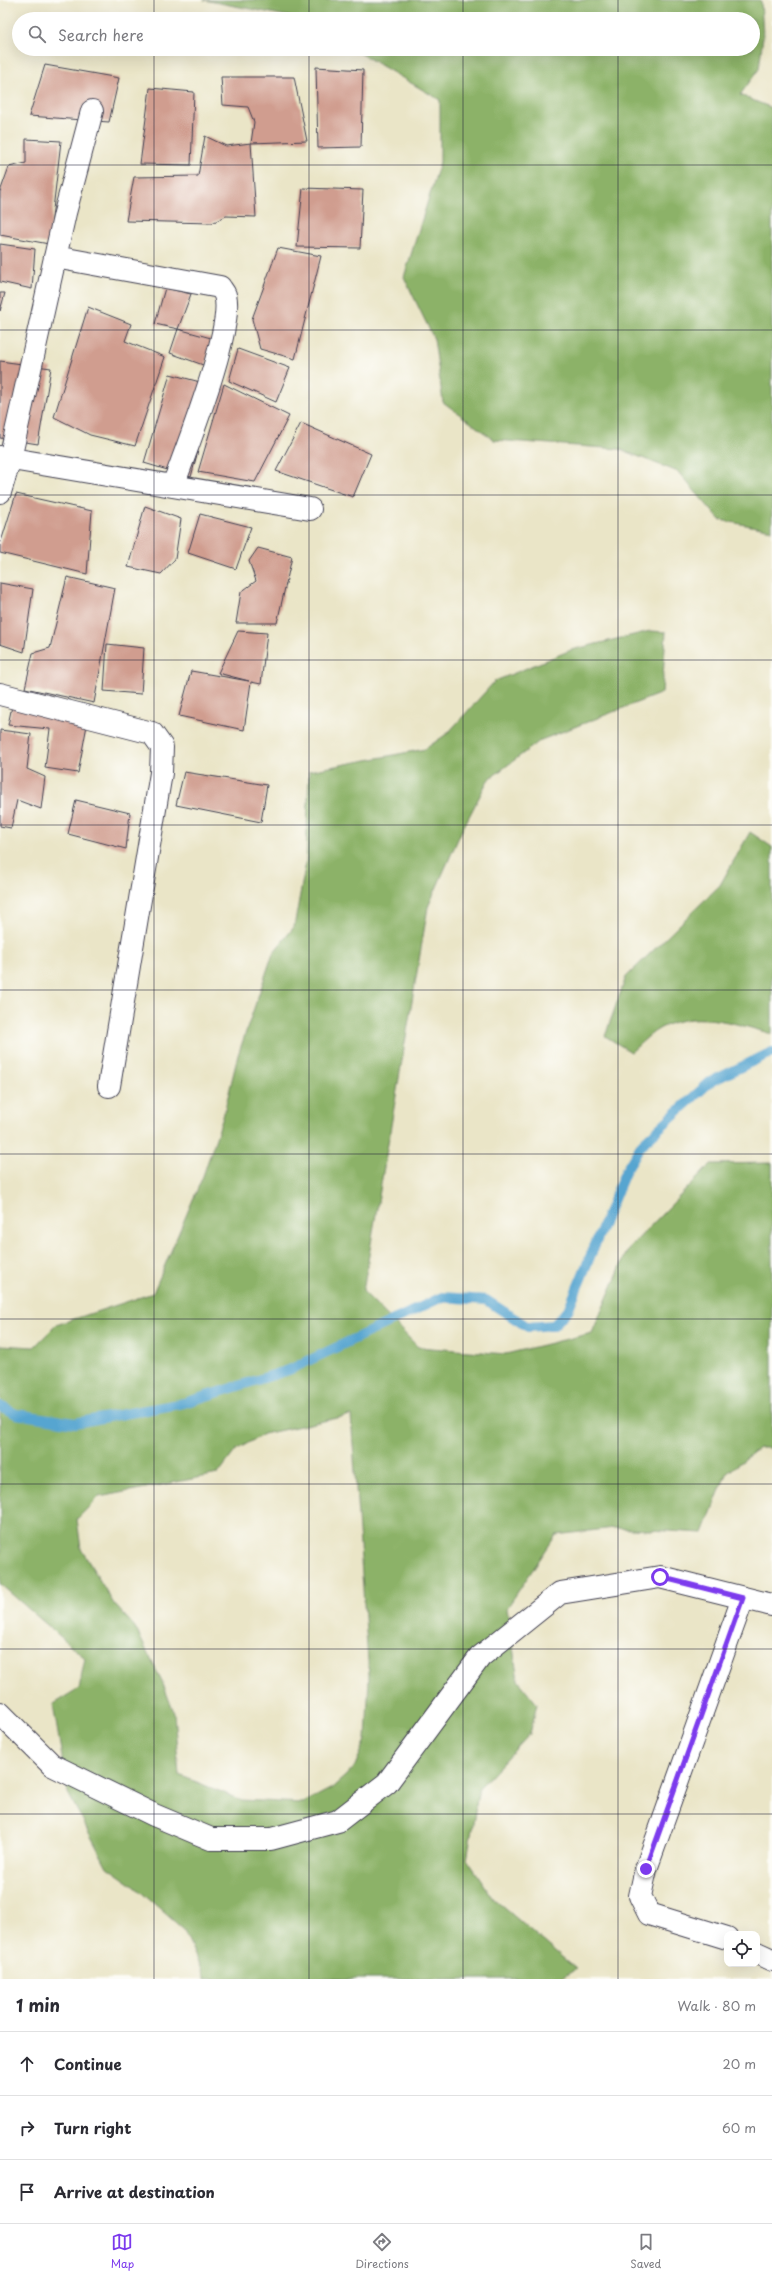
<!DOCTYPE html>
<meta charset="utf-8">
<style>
:root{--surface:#fff;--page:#f2f2f3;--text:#2b2b33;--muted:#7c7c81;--line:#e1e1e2;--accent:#7c3aed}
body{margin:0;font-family:"Playpen Sans",sans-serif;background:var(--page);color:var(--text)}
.controls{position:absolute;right:12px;bottom:12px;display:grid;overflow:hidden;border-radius:8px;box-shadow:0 4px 16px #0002}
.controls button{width:36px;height:36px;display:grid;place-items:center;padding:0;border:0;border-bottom:1px solid var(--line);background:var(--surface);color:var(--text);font:20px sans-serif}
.stop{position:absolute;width:12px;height:12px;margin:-9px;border:3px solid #7c3aed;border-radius:50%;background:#fff}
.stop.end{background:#7c3aed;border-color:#fff;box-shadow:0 1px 4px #0008}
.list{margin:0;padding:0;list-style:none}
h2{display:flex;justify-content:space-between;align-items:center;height:52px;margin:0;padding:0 16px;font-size:17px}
h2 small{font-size:13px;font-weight:400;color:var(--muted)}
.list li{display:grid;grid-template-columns:26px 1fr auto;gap:12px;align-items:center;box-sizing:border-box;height:64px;padding:0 16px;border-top:1px solid var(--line)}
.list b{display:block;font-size:15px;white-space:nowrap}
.list em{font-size:13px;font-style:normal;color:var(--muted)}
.icon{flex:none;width:22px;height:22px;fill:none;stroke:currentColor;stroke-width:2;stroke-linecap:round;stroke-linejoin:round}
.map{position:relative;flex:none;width:772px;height:1979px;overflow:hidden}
.search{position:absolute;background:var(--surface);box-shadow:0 4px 16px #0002;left:12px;right:12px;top:12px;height:44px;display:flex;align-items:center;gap:10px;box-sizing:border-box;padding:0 14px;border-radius:22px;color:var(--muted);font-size:15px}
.sheet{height:244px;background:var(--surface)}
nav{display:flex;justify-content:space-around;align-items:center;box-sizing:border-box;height:56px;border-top:1px solid var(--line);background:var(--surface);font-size:11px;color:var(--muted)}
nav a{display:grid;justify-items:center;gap:2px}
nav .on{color:var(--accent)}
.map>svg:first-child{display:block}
.forest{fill:#8cb268;stroke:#576a52;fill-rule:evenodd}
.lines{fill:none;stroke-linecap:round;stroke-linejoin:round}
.stream{stroke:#57a5d0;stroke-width:10}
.building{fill:#d09d8f}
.street-casing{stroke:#403f50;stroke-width:24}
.street{stroke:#fff;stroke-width:22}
.route{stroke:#7c3aed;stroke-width:5}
.grid{fill:none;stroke:#22223b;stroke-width:1;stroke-opacity:0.55}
</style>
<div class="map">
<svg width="772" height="1979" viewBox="0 0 772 1979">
<rect width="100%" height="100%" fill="#fdfcf7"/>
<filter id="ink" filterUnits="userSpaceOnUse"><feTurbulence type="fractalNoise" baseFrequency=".025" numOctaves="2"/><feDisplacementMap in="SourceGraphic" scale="8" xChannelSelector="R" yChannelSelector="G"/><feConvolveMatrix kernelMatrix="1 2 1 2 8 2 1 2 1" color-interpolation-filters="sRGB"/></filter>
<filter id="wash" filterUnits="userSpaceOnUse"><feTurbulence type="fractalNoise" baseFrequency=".012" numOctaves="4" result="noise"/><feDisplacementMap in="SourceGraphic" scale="16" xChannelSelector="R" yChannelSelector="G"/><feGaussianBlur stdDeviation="0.9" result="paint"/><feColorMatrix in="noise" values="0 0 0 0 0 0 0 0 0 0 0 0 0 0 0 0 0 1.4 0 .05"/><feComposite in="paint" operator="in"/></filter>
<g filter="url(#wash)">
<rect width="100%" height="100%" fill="#eae5c7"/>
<path class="forest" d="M204 0H761L763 36 759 69 740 95 772 108V530L720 520 678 472 619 449 494 440 443 402 434 339 404 277 440 162V100L353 49H753V19H302Z
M650 631 666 632 662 693 541 740 488 780 461 832 428 907 363 1291 418 1347 506 1354 592 1333 628 1249 711 1164 772 1163V1448H759L726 1474 703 1533 614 1528 556 1535 507 1608 518 1680 537 1704 530 1734 479 1788 467 1859 494 1899 576 1969 560 1979H205L184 1930 134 1886 107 1867 68 1793 53 1704 79 1688 85 1658 0 1584V1345L34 1347 56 1325 153 1293 203 1176 223 1117 238 1055 273 953 294 927 306 862 309 771 425 749 448 733 495 681 571 650ZM351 1415 369 1676 366 1740 354 1768 332 1788 303 1803 242 1800 179 1775 174 1713 163 1684 135 1627 114 1604 81 1549 77 1519 99 1497 218 1474 236 1450 264 1434Z
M750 832 772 847V1034C733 1023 691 1007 654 1032 646 1038 638 1046 631 1052L605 1036 626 977 720 885Z"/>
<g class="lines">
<path class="stream" d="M0 1406 16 1414 75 1423 184 1403 289 1370 442 1297 486 1300 528 1327 554 1325 568 1310 626 1170 642 1144 710 1082 772 1052"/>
</g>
<g id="blocks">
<path class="building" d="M45 65 119 78 109 122 29 116Z
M316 67 363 70 361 147 318 148Z
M221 77H294L307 141 251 143 254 122 248 107 223 105Z
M150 88 194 92 191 165 140 164Z
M205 136 226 146 251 143 256 217 226 216 212 223 126 221 134 177 198 176Z
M26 139 61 141 49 244 0 235V192L9 167 26 163Z
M303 188 363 190 360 248 297 247Z
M0 244 35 249 32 289 0 282Z
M278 248 321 256 295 359 260 349 252 319Z
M165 288 191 294 178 329 155 324Z
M0 293H5L0 311Z
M88 307 131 324 125 341 165 357 135 446 90 435 54 417Z
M178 329 211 338 206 366 170 353Z
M238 349 290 368 276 402 229 381Z
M0 361 51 368 38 444 0 438Z
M170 374 215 386 191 477 144 463Z
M224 384 289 416 255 482 198 472Z
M301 423 371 454 353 497 276 471Z
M16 494 92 511 87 574 0 553V545Z
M145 506 181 519 175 559 161 574 128 567Z
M200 514 251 527 236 569 188 553Z
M258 548 292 557 277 623H236L241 592 256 581 249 561Z
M67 577 115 588 94 703 25 688 33 653 50 648Z
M0 583 33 589 24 652 0 644Z
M238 631 267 633 261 684 251 682 244 730 179 716 191 671 249 681 218 673Z
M107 644 144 648 141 694 104 691Z
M12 706 87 725 78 773 45 768 50 729 8 725Z
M0 730 31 734 27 769 45 777 41 809 17 800 11 828 0 826Z
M184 772 267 785 261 822 176 805Z
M76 800 130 813 126 849 68 834Z"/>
</g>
</g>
<g filter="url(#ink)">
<use href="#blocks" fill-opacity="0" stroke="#403f50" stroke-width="1"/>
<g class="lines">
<defs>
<path id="street" d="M55 257 220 287C221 289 224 292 225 295 235 327 186 449 173 486
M0 457 310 509
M0 492 10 459 65 213 92 111
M0 694 152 733 162 747 161 773 109 1086
M0 1713 52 1765 154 1815 211 1839H271L338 1821 387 1783 480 1657 560 1593 660 1577 772 1605
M727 1938 649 1914 640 1896 646 1869 743 1598
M757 1953 772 1960"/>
</defs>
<use href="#street" class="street-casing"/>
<use href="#street" class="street"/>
</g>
</g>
<g class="lines" filter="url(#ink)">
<path class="route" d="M646 1869 743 1598 660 1577"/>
</g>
<path class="grid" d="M154 0V19M309 0V19M463 0V19M618 0V19M154 49V1979M309 49V1979M463 49V1979M618 49V1979M0 165H772M0 330H772M0 495H772M0 660H772M0 825H772M0 990H772M0 1154H772M0 1319H772M0 1484H772M0 1649H772M0 1814H772"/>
</svg>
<div class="controls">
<button><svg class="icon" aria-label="locate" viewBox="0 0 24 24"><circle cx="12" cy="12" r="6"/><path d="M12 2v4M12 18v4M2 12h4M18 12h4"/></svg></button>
</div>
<div class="stop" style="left:660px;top:1577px"></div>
<div class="stop end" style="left:646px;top:1869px"></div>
<div class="search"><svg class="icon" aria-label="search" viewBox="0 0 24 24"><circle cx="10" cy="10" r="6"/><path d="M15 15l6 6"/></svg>Search here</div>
</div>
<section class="sheet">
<h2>1 min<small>Walk · 80 m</small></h2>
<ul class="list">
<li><svg class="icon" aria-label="ahead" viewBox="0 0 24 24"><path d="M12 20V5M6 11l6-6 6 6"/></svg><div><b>Continue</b></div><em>20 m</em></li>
<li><svg class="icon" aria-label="right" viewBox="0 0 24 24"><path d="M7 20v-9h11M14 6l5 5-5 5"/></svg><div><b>Turn right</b></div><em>60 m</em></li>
<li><svg class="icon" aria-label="arrive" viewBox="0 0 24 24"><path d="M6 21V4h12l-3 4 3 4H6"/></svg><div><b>Arrive at destination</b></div></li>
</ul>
</section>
<nav>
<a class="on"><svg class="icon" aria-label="map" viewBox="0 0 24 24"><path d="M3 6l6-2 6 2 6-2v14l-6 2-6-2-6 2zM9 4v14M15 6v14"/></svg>Map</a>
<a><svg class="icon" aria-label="directions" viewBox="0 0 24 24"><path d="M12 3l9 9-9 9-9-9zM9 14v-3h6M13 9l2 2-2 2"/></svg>Directions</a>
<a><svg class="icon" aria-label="saved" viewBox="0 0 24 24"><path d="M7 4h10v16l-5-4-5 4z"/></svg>Saved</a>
</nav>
